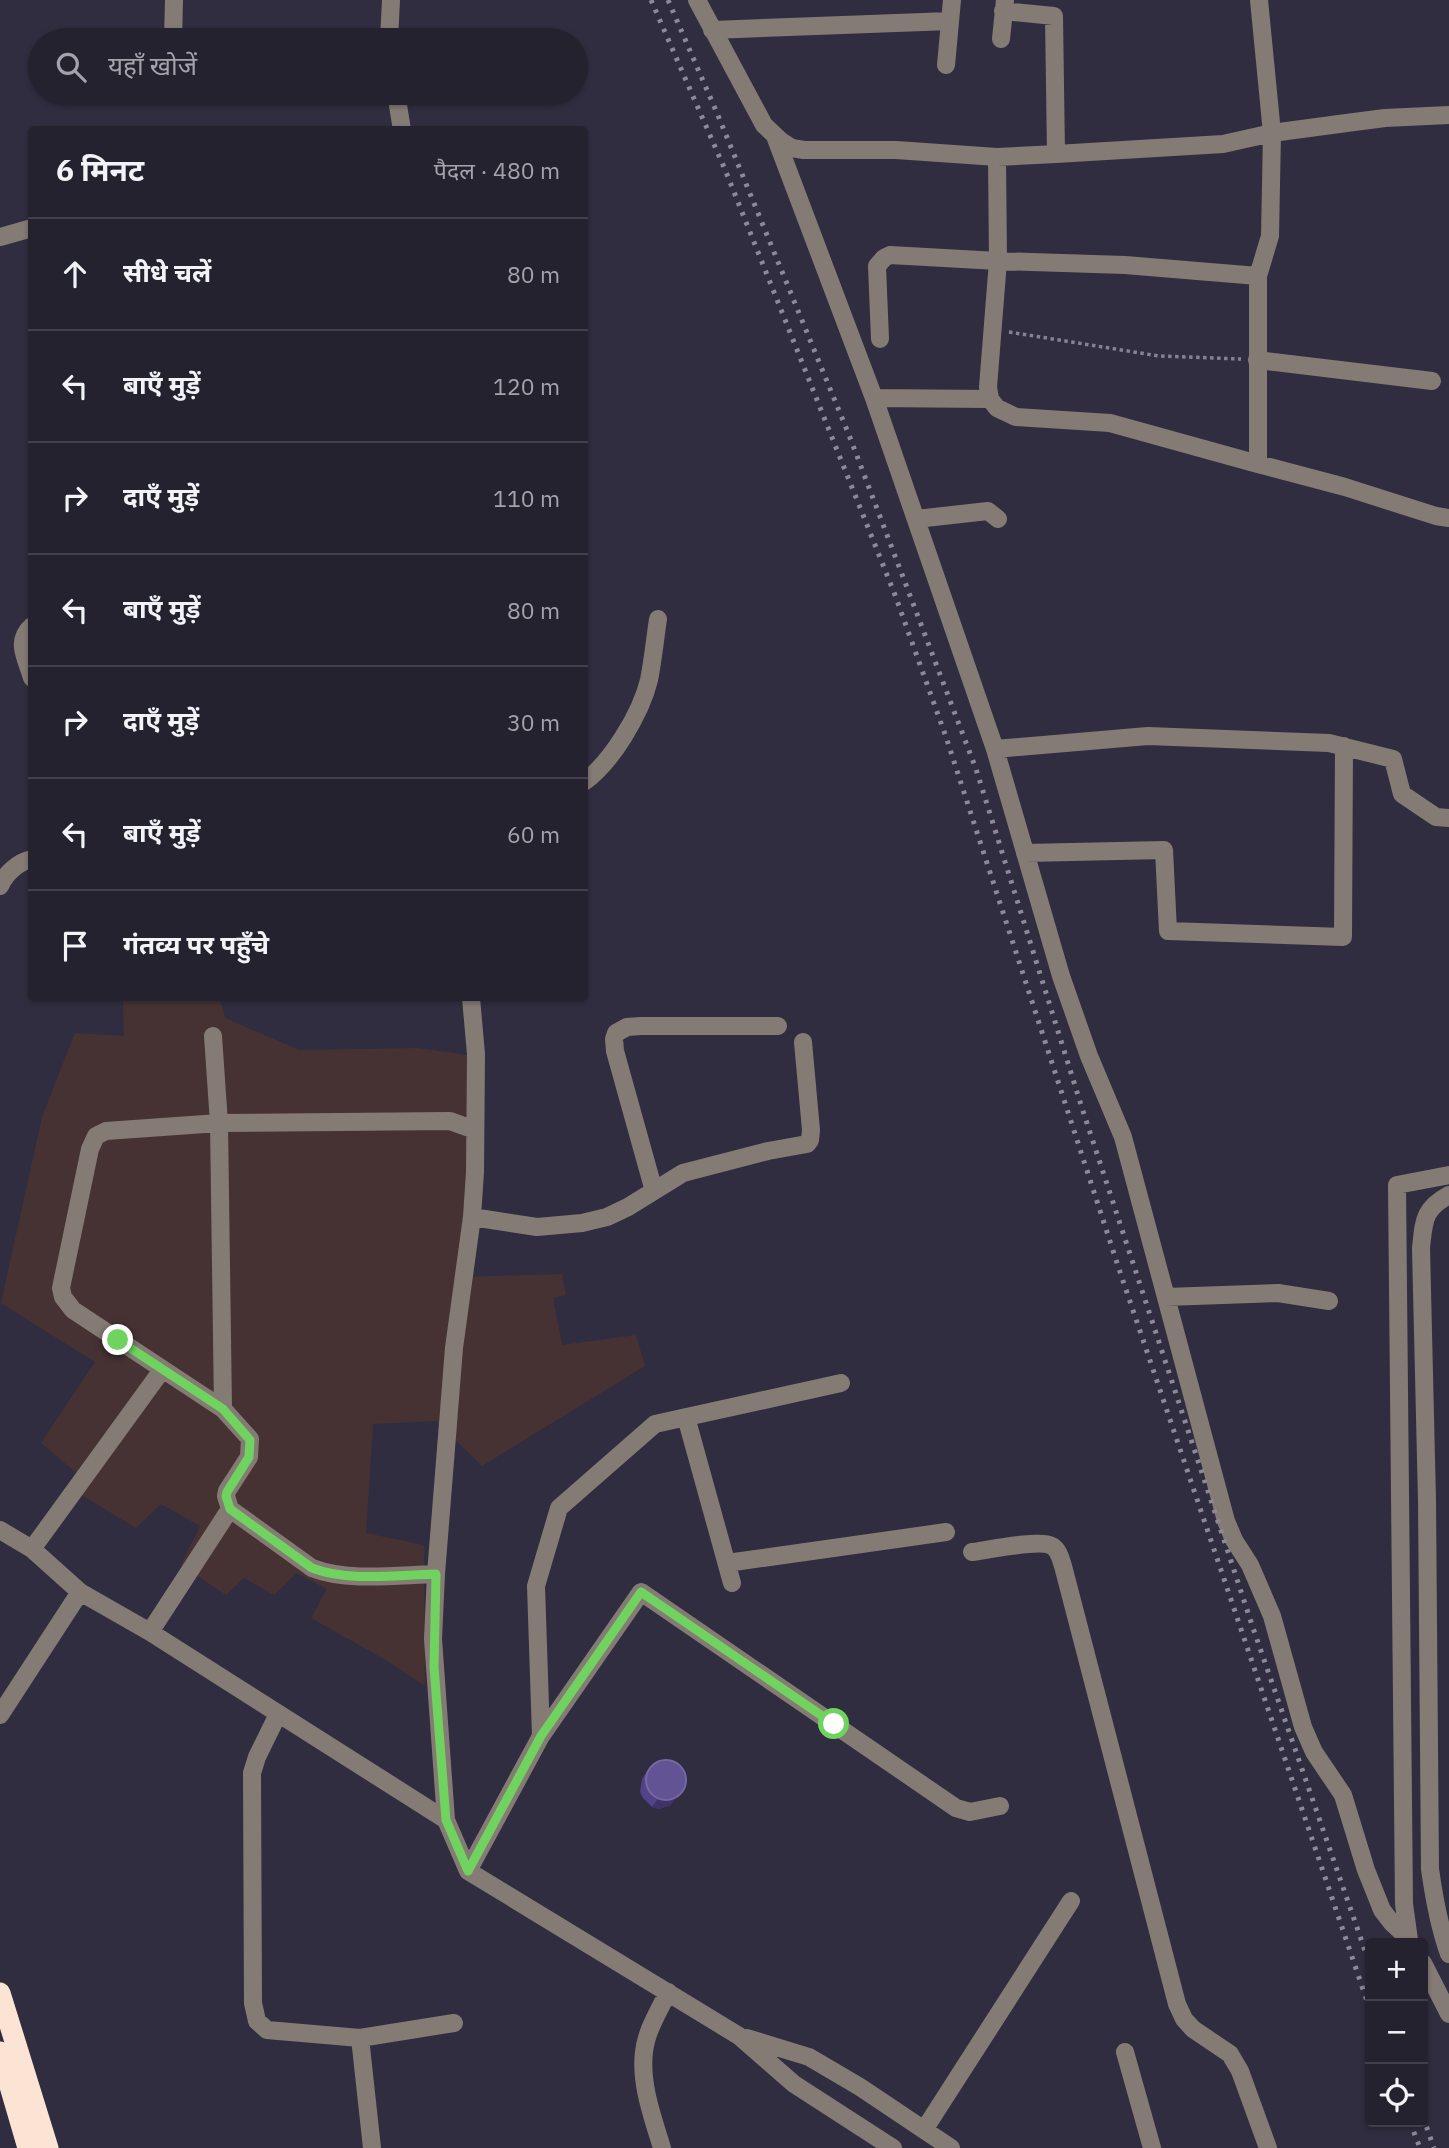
<!DOCTYPE html>
<html lang="hi">
<meta charset="utf-8">
<style>
:root{--surface:#252230;--page:#312f3c;--text:#f1f3f6;--muted:#a3a4ab;--line:#423f4c}
body{margin:0;font-family:"IBM Plex Sans","Noto Sans Devanagari",sans-serif;background:var(--page);color:var(--text)}
.controls{position:absolute;right:21px;bottom:21px;display:grid;overflow:hidden;border-radius:7px;box-shadow:0 2px 5px #0004}
.controls button{width:63px;height:63px;display:grid;place-items:center;padding:0;border:0;border-bottom:2px solid var(--line);background:var(--surface);color:var(--text);font:35px sans-serif}
.stop{position:absolute;width:21px;height:21px;margin:-16px;border:5px solid #70d35f;border-radius:50%;background:#fff}
.stop.end{background:#70d35f;border-color:#fff;box-shadow:0 2px 7px #0008}
.list{margin:0;padding:0;list-style:none}
h2{display:flex;justify-content:space-between;align-items:center;height:91px;margin:0;padding:0 28px;font-size:30px}
h2 small{font-size:23px;font-weight:400;color:var(--muted)}
.list li{display:grid;grid-template-columns:46px 1fr auto;gap:21px;align-items:center;box-sizing:border-box;height:112px;padding:0 28px;border-top:2px solid var(--line)}
.list b{display:block;font-size:26px;white-space:nowrap}
.list em{font-size:23px;font-style:normal;color:var(--muted)}
.icon{flex:none;width:38px;height:38px;fill:none;stroke:currentColor;stroke-width:2;stroke-linecap:round;stroke-linejoin:round}
.map{position:relative;flex:none;width:1449px;height:2148px;overflow:hidden}
.search{position:absolute;background:var(--surface);box-shadow:0 2px 5px #0004;left:28px;top:28px;width:560px;height:77px;display:flex;align-items:center;gap:18px;box-sizing:border-box;padding:0 24px;border-radius:38px;color:var(--muted);font-size:26px}
.panel{position:absolute;background:var(--surface);box-shadow:0 2px 5px #0004;left:28px;top:126px;width:560px;height:875px;border-radius:7px}
.map>svg:first-child{display:block}
.commercial{fill:#463232}
.lines{fill:none;stroke-linecap:round;stroke-linejoin:round}
.path{stroke:#868292;stroke-width:3.5;stroke-dasharray:3.5 3.5;stroke-linecap:butt}
.minor{stroke:#857b75;stroke-width:18}
.highway{stroke:#fce4d4;stroke-width:21}
.rail{stroke:#8d8999;stroke-width:5;stroke-dasharray:3.5 7;stroke-linecap:butt}
.wall{fill:#51428a}
.shaded-wall{fill:#3e3268}
.building{fill:#615394;stroke:#7569a2;stroke-width:2}
.route{stroke:#70d35f;stroke-width:9}
</style>
<div class="map">
<svg width="1449" height="2148" viewBox="0 0 1449 2148">
<rect width="100%" height="100%" fill="#312d40"/>
<path class="commercial" d="M123 998H220L225 1018 299 1050 418 1048 467 1055 469 1200 458 1277 562 1274 566 1295 553 1298 562 1345 636 1335 645 1366 482 1466 436 1421 373 1424 366 1533 424 1545 425 1686 389 1662 311 1618 327 1589 296 1573 274 1595 244 1578 226 1595 181 1565 200 1526 161 1504 136 1528 80 1494 86 1481 41 1443 95 1362 1 1303 42 1117 75 1033 124 1036Z"/>
<g class="lines">
<path class="path" d="M1009 332 1159 356 1241 359"/>
<path class="minor" d="M697 0 764 125 781 141 792 148 804 150H896L997 157 1056 154 1223 144 1272 133 1354 122 1385 118 1449 115
M1259 0 1272 133 1270 236 1258 276V464L1345 487 1436 516 1449 518
M1003 11 1054 16 1056 154
M712 30 950 21
M1001 39 1005 0
M173 40 174 0
M389 40 391 0
M946 65 952 0
M396 93 402 130
M775 136 874 398 995 749 1061 976 1089 1056 1123 1137 1226 1521 1234 1540 1250 1565 1272 1616 1303 1727 1314 1752 1343 1795 1366 1870 1382 1910 1392 1923 1408 1938
M997 157 998 261 1125 265 1258 276
M0 237 32 228
M880 339 877 266 884 258 890 255 998 261 988 387 990 399 997 408 1016 417 1110 423 1258 464
M1257 360 1432 381
M874 398 990 399
M916 519 988 511 998 519
M32 626C14 642 27 659 32 678
M995 749 1148 736 1329 743 1393 759 1402 794 1436 817 1449 818
M584 782C612 762 641 713 649 680 653 660 655 639 658 619
M1025 853 1164 850 1168 931 1343 937 1344 746
M0 886C6 873 18 862 32 859
M213 1036 219 1123 106 1131 96 1136 90 1149 61 1288 63 1297 73 1310 223 1409
M654 1191 615 1051 614 1039 616 1033 627 1027 641 1026H778
M1449 1195C1423 1209 1424 1221 1421 1248L1427 1500 1430 1869C1434 1898 1439 1926 1449 1954
M472 1217 537 1227 582 1223 607 1217 628 1207 683 1173 768 1151 807 1144 810 1140 811 1130 803 1042
M1166 1297 1278 1293 1329 1301
M686 1417 732 1583
M0 1530 32 1549 80 1592 150 1632 446 1820 468 1871 739 2036 794 2084 893 2148
M32 1549 162 1370
M972 1552C988 1550 1040 1539 1052 1546 1059 1550 1061 1560 1063 1566L1177 2004 1184 2019 1193 2029 1230 2054 1240 2071 1268 2148
M727 1563 946 1532
M436 1574C397 1575 348 1582 312 1568L230 1509 226 1496 227 1491 249 1457 250 1439 223 1409 219 1123 450 1121 475 1130
M150 1632 230 1509
M278 1714 257 1757 252 1773 253 2003 257 2021 267 2030 360 2038 372 2148
M0 1715 80 1592
M541 1736 641 1592 956 1808 970 1812 1000 1806
M446 1820 433 1639 436 1574 454 1348 472 1217 475 1172 476 1054 471 998
M468 1871 541 1736 536 1586 559 1508 655 1424 841 1383
M1409 1940 1404 1904 1397 1185 1449 1175
M1423 1963 1449 2014
M360 2038 454 2023
M747 2038 809 2057 860 2087 951 2148
M1125 2052 1152 2148
M924 2130 1071 1901
M662 2148C653 2118 640 2084 644 2052 646 2031 659 2011 668 1992"/>
<path class="highway" d="M0 1993 48 2148
M0 2052 28 2148"/>
<path class="rail" d="M651 0 726 172 839 455 895 595 946 737 1119 1269 1370 2010
M668 0 717 113 849 435 976 769 1082 1108 1252 1625 1370 1965
M1423 2117 1434 2148
M1410 2122 1420 2148"/>
</g>
<path class="wall" d="M648 1770 671 1805 659 1809 652 1807 643 1798 640 1792 642 1779Z"/>
<path class="shaded-wall" d="M685 1786 671 1805 659 1809 652 1807 658 1799Z"/>
<path class="building" d="M646 1780a20 20 0 1 1 40 0a20 20 0 1 1-40 0Z"/>
<g class="lines">
<path class="route" d="M118 1340 223 1409 250 1440 249 1457 227 1492 226 1496 230 1509 312 1568C348 1582 397 1575 436 1574L434 1667 446 1820 468 1871 541 1736 641 1592 834 1724"/>
</g>
</svg>
<div class="controls">
<button>+</button>
<button>−</button>
<button><svg class="icon" aria-label="locate" viewBox="0 0 24 24"><circle cx="12" cy="12" r="6"/><path d="M12 2v4M12 18v4M2 12h4M18 12h4"/></svg></button>
</div>
<div class="stop" style="left:834px;top:1724px"></div>
<div class="stop end" style="left:118px;top:1340px"></div>
<div class="search"><svg class="icon" aria-label="search" viewBox="0 0 24 24"><circle cx="10" cy="10" r="6"/><path d="M15 15l6 6"/></svg>यहाँ खोजें</div>
<section class="panel">
<h2>6 मिनट<small>पैदल · 480 m</small></h2>
<ul class="list">
<li><svg class="icon" aria-label="ahead" viewBox="0 0 24 24"><path d="M12 20V5M6 11l6-6 6 6"/></svg><div><b>सीधे चलें</b></div><em>80 m</em></li>
<li><svg class="icon" aria-label="left" viewBox="0 0 24 24"><path d="M17 20v-9H6M10 6l-5 5 5 5"/></svg><div><b>बाएँ मुड़ें</b></div><em>120 m</em></li>
<li><svg class="icon" aria-label="right" viewBox="0 0 24 24"><path d="M7 20v-9h11M14 6l5 5-5 5"/></svg><div><b>दाएँ मुड़ें</b></div><em>110 m</em></li>
<li><svg class="icon" aria-label="left" viewBox="0 0 24 24"><path d="M17 20v-9H6M10 6l-5 5 5 5"/></svg><div><b>बाएँ मुड़ें</b></div><em>80 m</em></li>
<li><svg class="icon" aria-label="right" viewBox="0 0 24 24"><path d="M7 20v-9h11M14 6l5 5-5 5"/></svg><div><b>दाएँ मुड़ें</b></div><em>30 m</em></li>
<li><svg class="icon" aria-label="left" viewBox="0 0 24 24"><path d="M17 20v-9H6M10 6l-5 5 5 5"/></svg><div><b>बाएँ मुड़ें</b></div><em>60 m</em></li>
<li><svg class="icon" aria-label="arrive" viewBox="0 0 24 24"><path d="M6 21V4h12l-3 4 3 4H6"/></svg><div><b>गंतव्य पर पहुँचे</b></div></li>
</ul>
</section>
</div>
